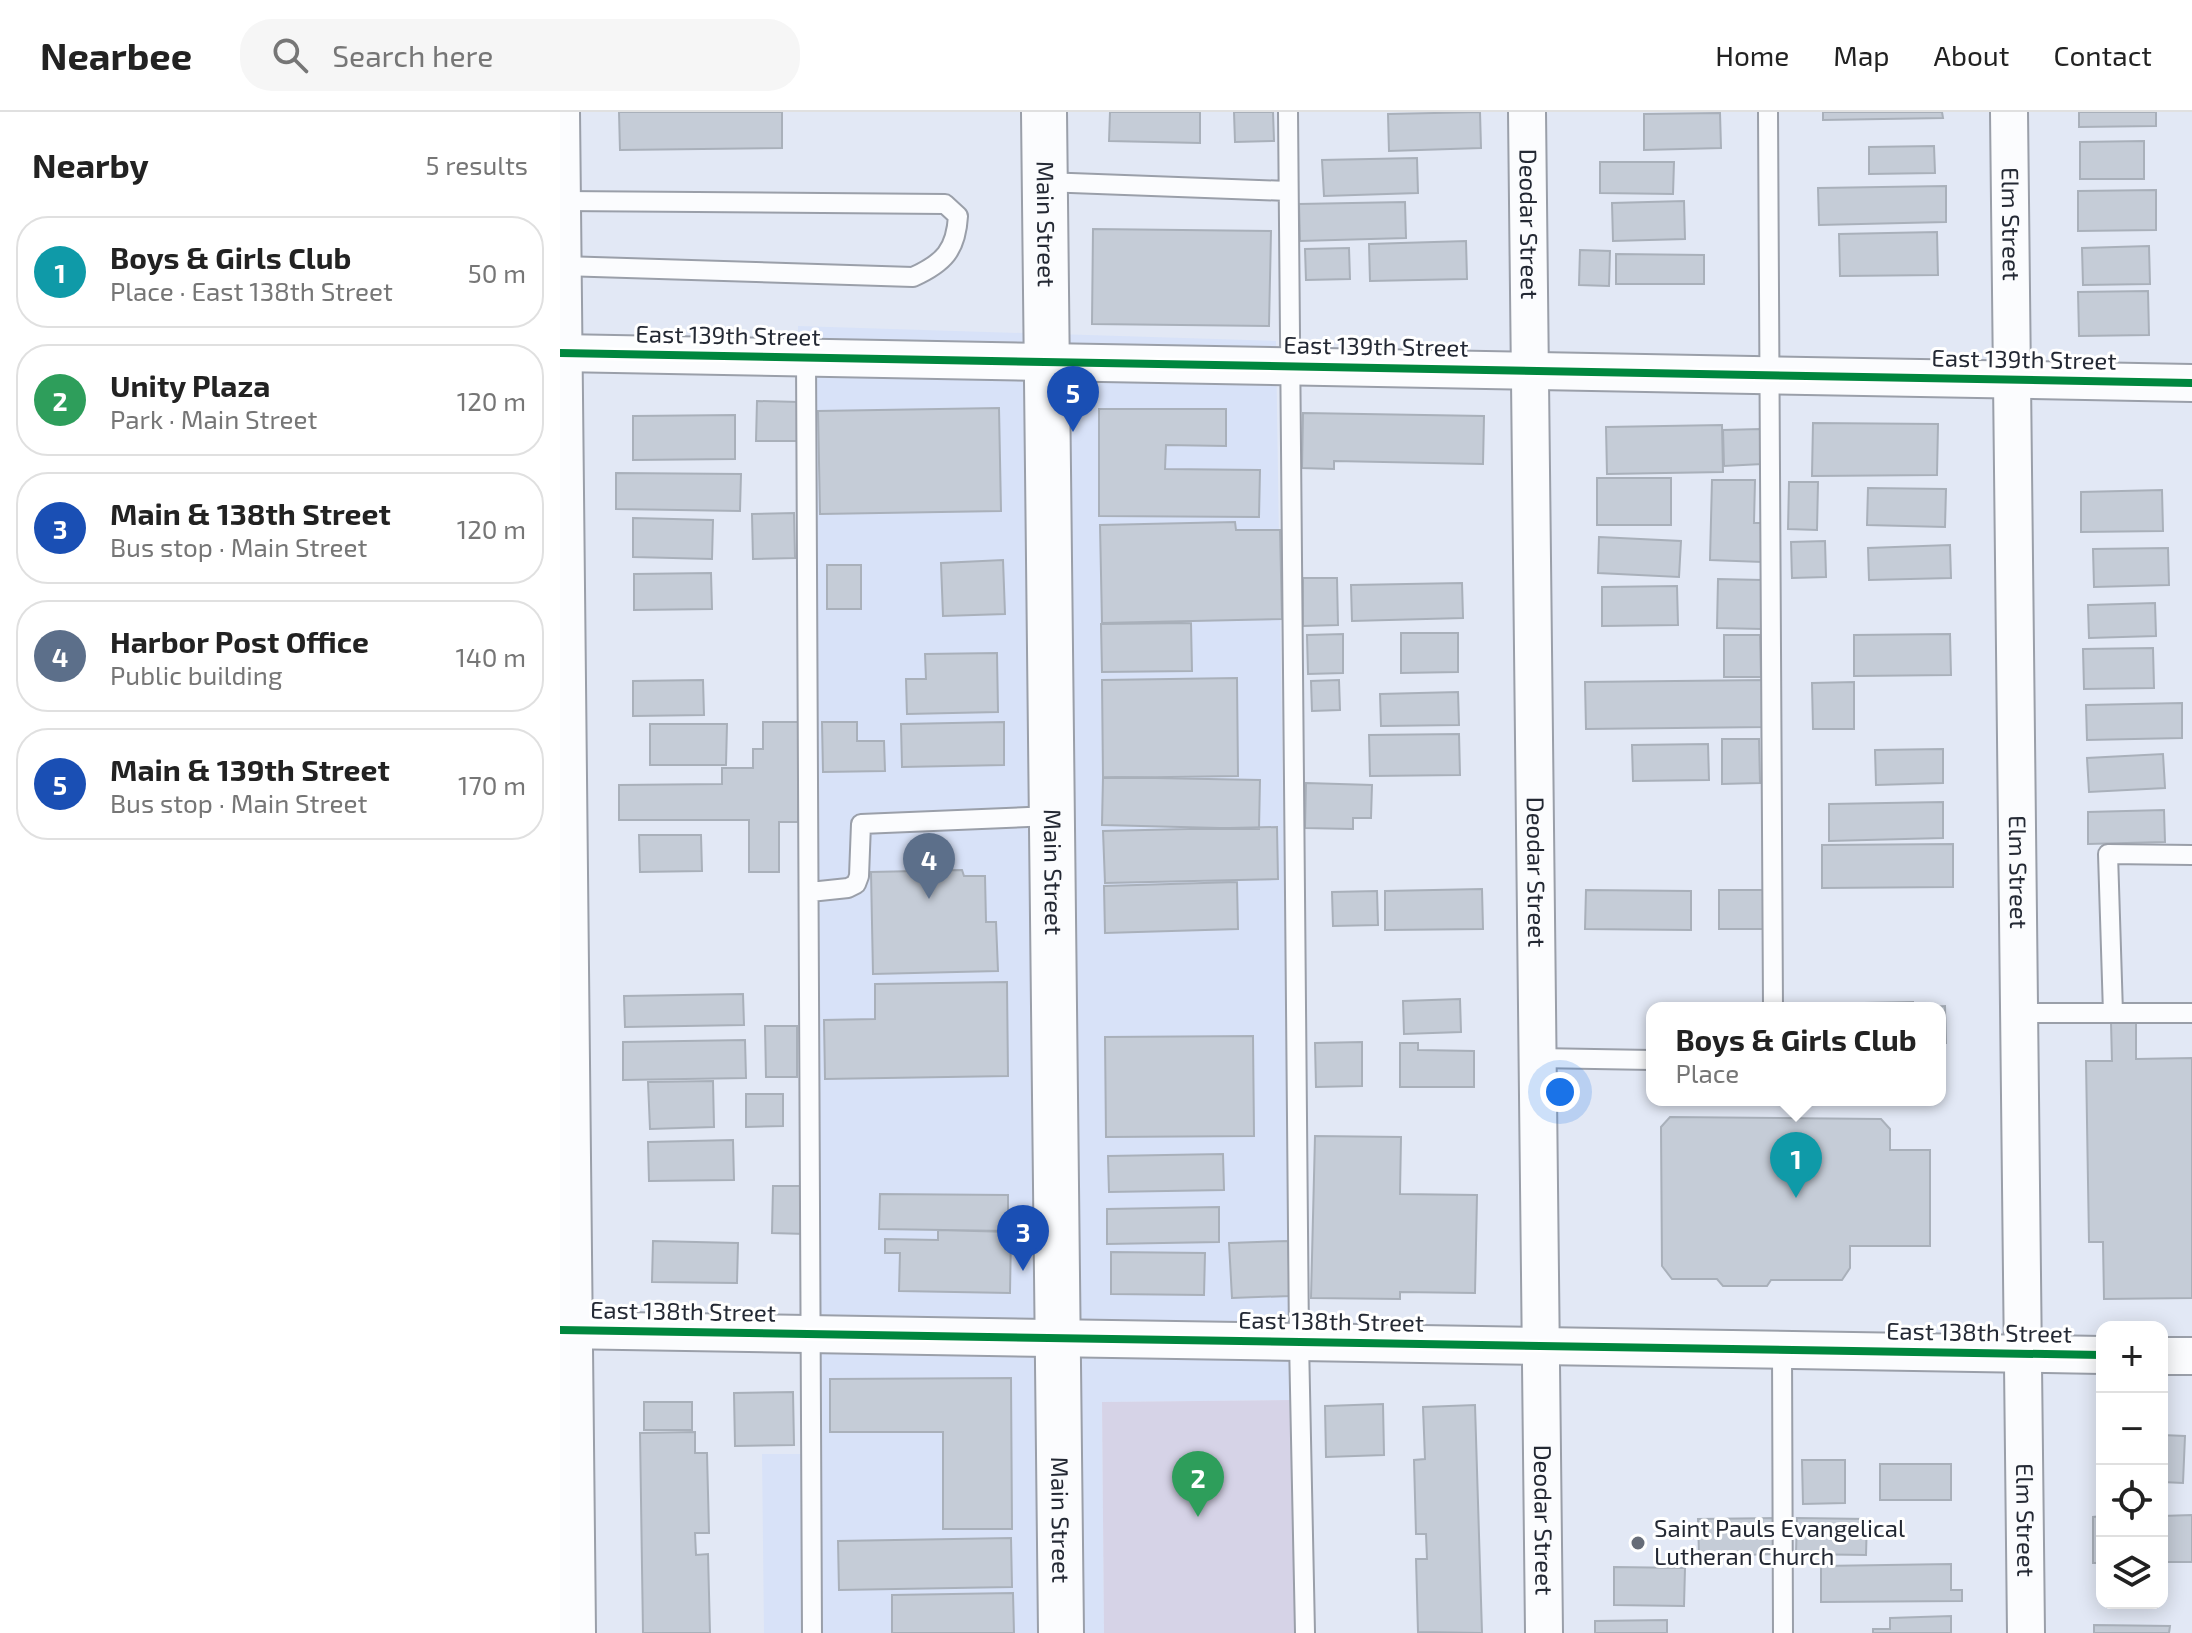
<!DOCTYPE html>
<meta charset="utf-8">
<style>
:root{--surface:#fff;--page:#f6f6f6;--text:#222;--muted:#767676;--line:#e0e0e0;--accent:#1a73e8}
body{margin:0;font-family:"Exo 2",sans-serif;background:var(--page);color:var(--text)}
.controls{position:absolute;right:24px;bottom:24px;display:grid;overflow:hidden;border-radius:16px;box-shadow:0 4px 20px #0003}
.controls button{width:72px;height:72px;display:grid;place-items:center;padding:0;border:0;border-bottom:2px solid var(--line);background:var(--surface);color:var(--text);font:40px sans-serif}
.you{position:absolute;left:1000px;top:980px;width:28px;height:28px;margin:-20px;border:6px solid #fff;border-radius:50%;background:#1a73e8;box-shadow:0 0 0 12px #1a73e833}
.badge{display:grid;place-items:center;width:52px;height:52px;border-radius:50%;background:var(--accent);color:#fff;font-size:26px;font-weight:700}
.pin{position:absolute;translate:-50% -66px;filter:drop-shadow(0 2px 4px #0008)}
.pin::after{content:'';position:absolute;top:42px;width:28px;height:24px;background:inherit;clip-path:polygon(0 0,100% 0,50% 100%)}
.popup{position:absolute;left:1086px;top:890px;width:300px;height:104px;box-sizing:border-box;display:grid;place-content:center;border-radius:16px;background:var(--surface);filter:drop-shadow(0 2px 6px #0005);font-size:26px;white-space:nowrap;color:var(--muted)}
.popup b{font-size:30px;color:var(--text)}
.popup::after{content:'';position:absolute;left:50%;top:100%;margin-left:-16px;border:16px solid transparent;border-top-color:var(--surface)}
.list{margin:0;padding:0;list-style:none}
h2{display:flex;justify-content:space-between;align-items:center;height:104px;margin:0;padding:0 32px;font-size:34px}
h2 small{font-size:26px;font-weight:400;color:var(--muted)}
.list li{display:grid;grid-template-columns:52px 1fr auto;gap:24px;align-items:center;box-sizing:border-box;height:112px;margin:0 16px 16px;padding:0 16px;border:2px solid var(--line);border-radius:32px}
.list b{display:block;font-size:30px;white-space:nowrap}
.list p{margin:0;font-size:26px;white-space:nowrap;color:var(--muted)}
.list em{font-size:26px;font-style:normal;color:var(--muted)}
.icon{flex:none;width:44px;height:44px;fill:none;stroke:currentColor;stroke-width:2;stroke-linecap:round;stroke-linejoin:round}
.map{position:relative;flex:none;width:1632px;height:1521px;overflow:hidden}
header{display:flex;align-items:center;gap:48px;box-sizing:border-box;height:112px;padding:0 40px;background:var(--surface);border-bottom:2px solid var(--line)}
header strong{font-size:38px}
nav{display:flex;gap:44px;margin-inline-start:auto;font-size:28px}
.search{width:560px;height:72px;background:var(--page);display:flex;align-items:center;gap:20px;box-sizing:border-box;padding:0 28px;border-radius:32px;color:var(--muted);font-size:30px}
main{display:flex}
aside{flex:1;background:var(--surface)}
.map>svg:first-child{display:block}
.built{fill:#d8e2f8}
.green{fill:#d6d3e7}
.building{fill:#c5ccd7;stroke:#a9b0ba;stroke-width:2}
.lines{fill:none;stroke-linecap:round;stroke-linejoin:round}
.lane-casing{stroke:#9a9fa9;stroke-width:22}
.street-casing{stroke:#9a9fa9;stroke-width:40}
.secondary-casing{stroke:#9a9fa9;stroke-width:48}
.lane{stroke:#fbfcfe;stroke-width:18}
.street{stroke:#fbfcfe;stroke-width:36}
.secondary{stroke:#fbfcfe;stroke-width:44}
.cycleway-casing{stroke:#fff;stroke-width:13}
.cycleway{stroke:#00873e;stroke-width:8}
.poi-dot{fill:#666c78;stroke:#fff;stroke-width:3}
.labels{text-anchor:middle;stroke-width:6;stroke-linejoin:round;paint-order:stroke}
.street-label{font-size:24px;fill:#242934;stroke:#fff}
.poi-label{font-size:24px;fill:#242934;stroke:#fff;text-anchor:start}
</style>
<header>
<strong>Nearbee</strong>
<div class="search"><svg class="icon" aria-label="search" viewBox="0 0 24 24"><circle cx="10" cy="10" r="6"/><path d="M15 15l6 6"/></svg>Search here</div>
<nav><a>Home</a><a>Map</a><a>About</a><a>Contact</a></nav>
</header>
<main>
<aside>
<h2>Nearby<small>5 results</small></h2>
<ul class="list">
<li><span class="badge" style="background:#0f9aa8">1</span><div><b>Boys &amp; Girls Club</b><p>Place · East 138th Street</p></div><em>50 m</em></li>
<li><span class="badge" style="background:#2e9e5b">2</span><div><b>Unity Plaza</b><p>Park · Main Street</p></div><em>120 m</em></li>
<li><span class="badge" style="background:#1a4fb4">3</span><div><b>Main &amp; 138th Street</b><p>Bus stop · Main Street</p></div><em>120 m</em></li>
<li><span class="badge" style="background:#5c6f8a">4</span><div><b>Harbor Post Office</b><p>Public building</p></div><em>140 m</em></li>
<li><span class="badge" style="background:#1a4fb4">5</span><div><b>Main &amp; 139th Street</b><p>Bus stop · Main Street</p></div><em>170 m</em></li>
</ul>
</aside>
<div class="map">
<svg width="1632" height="1521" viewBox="0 0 1632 1521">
<rect width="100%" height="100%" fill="#e2e8f5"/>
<path class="built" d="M238 214 716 229 732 1288 542 1290 544 1521H204L202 1342H243Z"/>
<path class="green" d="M732 1288 735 1521H544L542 1290Z"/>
<path class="building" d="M59 0H222V36L60 38Z
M550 0H640V31L549 29Z
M674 0H713L714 29 675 30Z
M920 0 921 36 829 39 828 2Z
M1263 0H1382L1383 6 1263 8Z
M1519 0H1596V14L1519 15Z
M1160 1 1161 36 1084 38V2Z
M1584 29V67H1520V30Z
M1374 34 1375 61 1309 62V35Z
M857 46 858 81 764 84 762 48Z
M1040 50H1114L1113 82 1040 81Z
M1386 74V110L1259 113 1258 76Z
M1596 78V118L1518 119V79Z
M1124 89 1125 127 1053 129 1052 91Z
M845 90 846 126 740 129 739 92Z
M533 117 711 119 709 214 532 212Z
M1377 120 1378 163 1280 164 1279 122Z
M906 129 907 167 810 169 809 132Z
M1589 134 1590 172 1523 173 1522 136Z
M789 136 790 167 746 168 745 137Z
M1020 138 1050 139 1049 174 1019 173Z
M1056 142 1144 143V172H1056Z
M1588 179 1589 223 1519 224 1518 180Z
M197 289 238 290 237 329H196Z
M439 296 441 399 260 402 258 299Z
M539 297H666V334L606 333 605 357 700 358 699 405 539 404Z
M743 301 924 304 923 352 774 349V357L742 356Z
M175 303V347L73 348V304Z
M1253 311 1378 312 1377 363 1252 364Z
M1162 313 1163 360 1047 362 1046 315Z
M1200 317 1202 352 1164 354 1163 318Z
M56 361 181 362 180 399 56 397Z
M1037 366H1111V413H1037Z
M1152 368H1195L1194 411H1202V450L1150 448Z
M1229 370H1258L1257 418 1228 417Z
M1308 376 1386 377 1385 415 1307 413Z
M1602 378 1603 419 1521 420V380Z
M234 401 235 446 193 447 192 402Z
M73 406 153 408 152 447 73 445Z
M675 410 676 418H720L722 507 542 511 540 413Z
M1039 425 1121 429 1119 465 1038 461Z
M1265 429 1266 465 1232 466 1231 430Z
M1390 433 1391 466 1309 468 1308 436Z
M1608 436 1609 473 1534 475 1533 437Z
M443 448 445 502 383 504 381 451Z
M267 453H301V497H267Z
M151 461 152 497 74 498V462Z
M743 466H777L778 513 743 514Z
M1158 467 1202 468 1201 517 1157 516Z
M902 471 903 506 792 509 791 473Z
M1117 474 1118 513 1042 514V475Z
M1595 491 1596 524 1529 526 1528 493Z
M631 511 632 559 542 560 541 512Z
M841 521H898V560L841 561Z
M783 522V561L748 562 747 523Z
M1390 522 1391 563 1294 564V523Z
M1164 523H1200L1201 565H1164Z
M1593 536 1594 576 1524 577 1523 537Z
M437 541 438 600 347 602 346 567H366L365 542Z
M677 566 678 664 543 666 542 568Z
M143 568 144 603 73 604V569Z
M779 568 780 598 752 599 751 569Z
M1206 568 1207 615 1026 617 1025 570Z
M1294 570V617H1253L1252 571Z
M898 580 899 613 821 614 820 582Z
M1622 591V626L1527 628 1526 593Z
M203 610H238V710H219V760H189V708H59V673L162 672V656H193V637H203Z
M262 610H297V629H324L325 659 263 660Z
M444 610V653L342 655 341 612Z
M90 612H167L166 653H90Z
M899 622 900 663 810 664 809 623Z
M1162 627H1199L1200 671 1162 672Z
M1148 632 1149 668 1073 669 1072 633Z
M1383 637V671L1316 673 1315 638Z
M1603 642 1605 676 1529 680 1527 646Z
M543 665 700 668 699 717 542 713Z
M746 671 812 673 811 706H793V717L745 716Z
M1383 690V726L1269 729V692Z
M1604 698 1605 730 1528 732V700Z
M717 715 718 767 545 771 543 719Z
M79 723H141L142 759 80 760Z
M1393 732V775L1262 776V733Z
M402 758 404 764H425L426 810H436L438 859 313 862 311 760Z
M677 770 678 817 545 821 544 774Z
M922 777 923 817 825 818V779Z
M1026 778 1131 779V818L1025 817Z
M1159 778H1203L1204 817H1159Z
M817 779 818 813 773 814 772 780Z
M447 870 448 964 265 967 264 908 315 907V872Z
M183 882 184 913 65 915 64 884Z
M900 887 901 920 844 922 843 889Z
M1353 890V896L1385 894 1386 931H1380V896H1305V891Z
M1576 909V947L1632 946V1186L1544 1187 1543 1130H1529L1526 949H1552L1551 910Z
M205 914H237V965H206Z
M693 924 694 1024 546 1025 545 925Z
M185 928 186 966 63 968V930Z
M802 930V974L756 975 755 931Z
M840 931H858V938L914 939V975H840Z
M153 969 154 1015 90 1017 88 970Z
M186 982H223V1014L186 1015Z
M1110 1005 1321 1007 1330 1017V1038H1370V1134H1290V1156L1282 1168H1211L1207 1174H1163L1157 1167H1112L1102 1154 1101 1015Z
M755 1024 841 1025 840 1082 917 1083 915 1181 840 1180V1187L751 1186Z
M173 1028 174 1068 89 1069 88 1030Z
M663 1042 664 1078 549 1080 548 1044Z
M213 1074H246L245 1122 212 1121Z
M320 1082 448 1083V1119L319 1117Z
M659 1095V1130L547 1132V1097Z
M378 1118 451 1120 450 1181 339 1179 340 1141H325V1127L378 1128Z
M93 1129 178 1131 177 1171 92 1170Z
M728 1129 730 1184 672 1186 669 1131Z
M551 1140 645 1141 644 1183 551 1182Z
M451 1266 452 1417H383V1320H270V1267Z
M233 1280 234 1333 175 1334 174 1281Z
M84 1290H132V1318H84Z
M823 1292 824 1343 766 1345 765 1294Z
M915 1293 922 1521 858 1520 856 1447H867L866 1422H856L854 1348 865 1347 863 1295Z
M135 1320V1341H147L149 1421H135L136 1443 148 1442 150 1521H83L80 1321Z
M1602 1323 1625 1324 1623 1371 1602 1370Z
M1242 1348H1285V1391L1243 1392Z
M1320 1352H1391V1388H1320Z
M1632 1403V1450H1602V1404Z
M1542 1404V1451H1533V1405Z
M1217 1406 1218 1442 1139 1444 1138 1407Z
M1237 1406 1307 1407 1306 1443 1236 1442Z
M451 1426 452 1475 279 1478 278 1429Z
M1391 1452V1478H1402V1489L1261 1490V1454Z
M1054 1455 1125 1456 1124 1494 1054 1493Z
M453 1481 454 1521H332V1483Z
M1391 1504V1521H1313V1517H1330V1506Z
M1107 1508V1521H1035V1509Z
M1534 1513 1610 1514 1609 1521H1534Z"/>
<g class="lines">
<defs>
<path id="lane" d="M728 0 739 1229 745 1521
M1208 0 1213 896
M484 70 728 79
M2 89 385 92 398 104C396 138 384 151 353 165L2 154
M246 245 252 1521
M250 780 288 776 296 772 299 764 301 712 492 704
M1459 901H1632
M1553 901 1548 742 1632 743
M977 946 1092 948
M1222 1238 1223 1521"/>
<g id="street">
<path d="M1 0 17 1521"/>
<path id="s1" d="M967 0 984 1521"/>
<path id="s2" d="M1449 0 1466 1521"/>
<path d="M0 241 1632 271"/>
<path d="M0 1218 1542 1243"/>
<path d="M1602 1244H1632"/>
</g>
<g id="secondary">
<path id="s3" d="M484 0 501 1521"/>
</g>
</defs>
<use href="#lane" class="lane-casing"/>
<use href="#street" class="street-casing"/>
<use href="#secondary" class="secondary-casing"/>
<use href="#lane" class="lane"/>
<use href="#street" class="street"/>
<use href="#secondary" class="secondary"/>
<defs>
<path id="cycleway" d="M0 241 1632 271
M0 1218 1542 1243"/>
</defs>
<use href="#cycleway" class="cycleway-casing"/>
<use href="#cycleway" class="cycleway"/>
</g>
<circle class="poi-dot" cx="1078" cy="1431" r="8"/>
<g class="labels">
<g class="street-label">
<text dy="8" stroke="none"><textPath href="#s3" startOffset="112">Main Street</textPath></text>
<text dy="8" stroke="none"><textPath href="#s1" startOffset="112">Deodar Street</textPath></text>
<text dy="8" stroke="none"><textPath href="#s2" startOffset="112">Elm Street</textPath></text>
<text transform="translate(168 224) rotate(1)" y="8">East 139th Street</text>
<text transform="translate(816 235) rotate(1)" y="8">East 139th Street</text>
<text transform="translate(1464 248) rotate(1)" y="8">East 139th Street</text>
<text dy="8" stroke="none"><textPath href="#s3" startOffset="760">Main Street</textPath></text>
<text dy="8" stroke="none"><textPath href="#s1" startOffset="760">Deodar Street</textPath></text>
<text dy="8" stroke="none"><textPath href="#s2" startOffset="760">Elm Street</textPath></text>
<text transform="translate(123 1200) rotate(1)" y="8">East 138th Street</text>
<text transform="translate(771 1210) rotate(1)" y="8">East 138th Street</text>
<text transform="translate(1419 1221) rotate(1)" y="8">East 138th Street</text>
<text dy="8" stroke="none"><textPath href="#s3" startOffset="1408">Main Street</textPath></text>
<text dy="8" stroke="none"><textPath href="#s1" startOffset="1408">Deodar Street</textPath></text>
<text dy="8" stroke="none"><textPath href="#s2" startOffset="1408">Elm Street</textPath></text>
</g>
<g class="poi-label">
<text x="1094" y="1425">Saint Pauls Evangelical<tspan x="1094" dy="28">Lutheran Church</tspan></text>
</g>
</g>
</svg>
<div class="controls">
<button>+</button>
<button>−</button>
<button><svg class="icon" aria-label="locate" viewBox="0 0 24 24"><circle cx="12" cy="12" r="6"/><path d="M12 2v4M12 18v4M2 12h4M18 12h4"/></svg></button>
<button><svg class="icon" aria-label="layers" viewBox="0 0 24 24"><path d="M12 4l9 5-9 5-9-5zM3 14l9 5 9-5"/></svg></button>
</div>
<div class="you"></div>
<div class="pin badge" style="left:1236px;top:1086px;background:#0f9aa8">1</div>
<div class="popup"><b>Boys &amp; Girls Club</b>Place</div>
<div class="pin badge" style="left:638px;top:1405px;background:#2e9e5b">2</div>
<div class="pin badge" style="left:463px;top:1159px;background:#1a4fb4">3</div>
<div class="pin badge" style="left:369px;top:787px;background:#5c6f8a">4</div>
<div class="pin badge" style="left:513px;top:320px;background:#1a4fb4">5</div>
</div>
</main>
